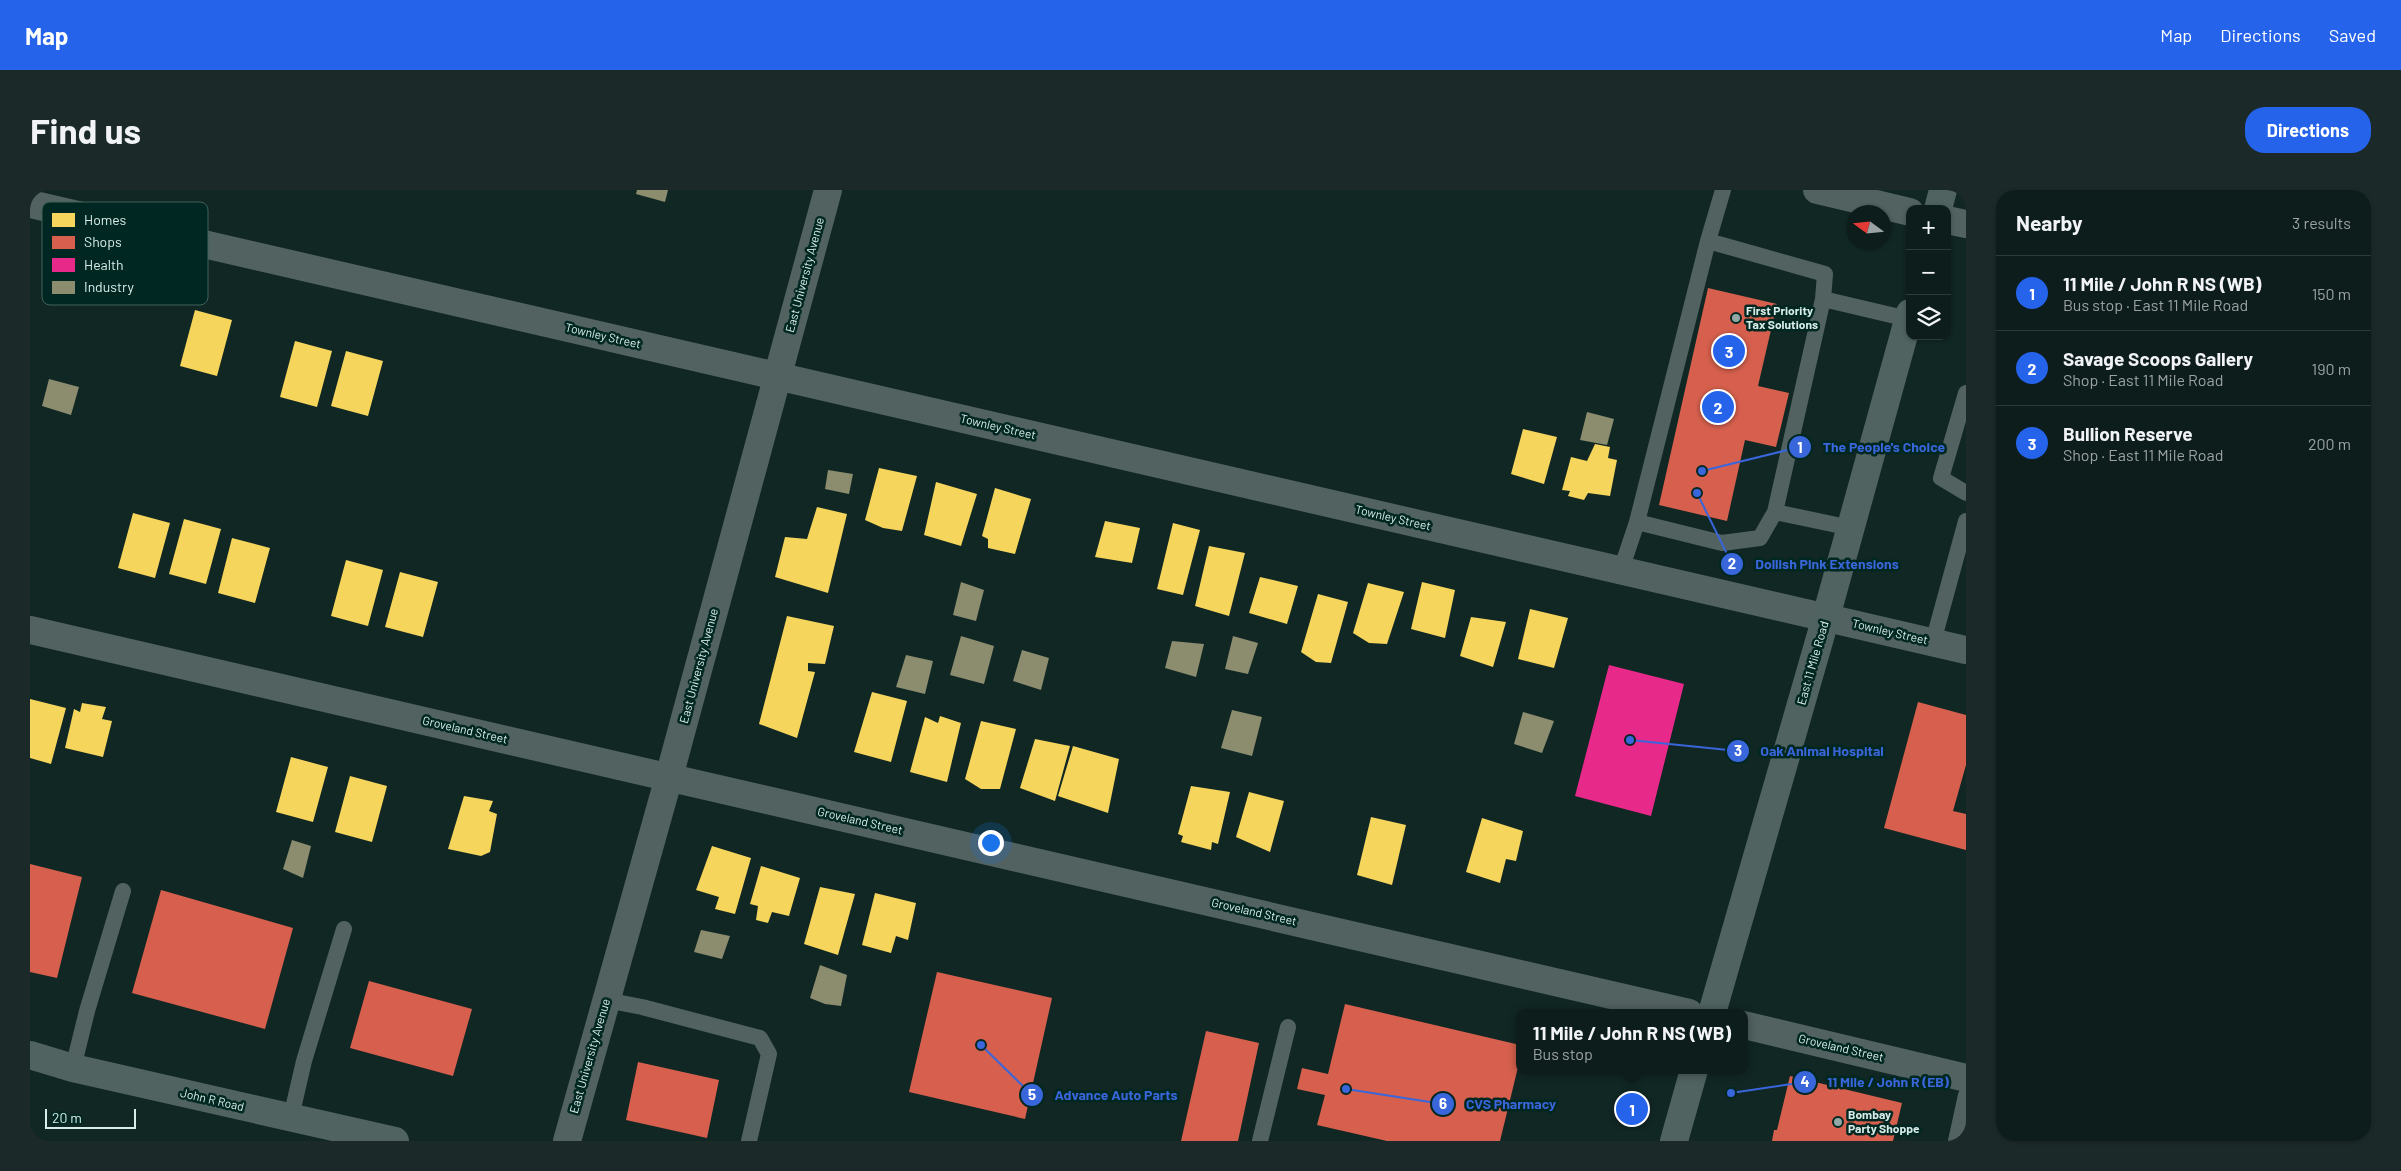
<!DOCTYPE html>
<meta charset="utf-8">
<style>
:root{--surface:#0d1d1b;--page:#1b2a28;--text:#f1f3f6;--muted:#9aa2a3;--line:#2d3b3a;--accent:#2563eb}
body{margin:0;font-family:Barlow,sans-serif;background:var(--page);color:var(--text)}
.controls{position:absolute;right:15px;top:15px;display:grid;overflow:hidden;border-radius:10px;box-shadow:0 1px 4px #0004}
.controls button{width:45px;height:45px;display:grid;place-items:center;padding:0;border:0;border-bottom:1px solid var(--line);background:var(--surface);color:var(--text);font:25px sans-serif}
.compass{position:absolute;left:1816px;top:15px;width:45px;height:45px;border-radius:50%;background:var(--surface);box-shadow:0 1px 4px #0004;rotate:285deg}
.scale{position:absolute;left:15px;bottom:12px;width:91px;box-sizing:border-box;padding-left:5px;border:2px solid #d8ede9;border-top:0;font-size:14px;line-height:18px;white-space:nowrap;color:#d8ede9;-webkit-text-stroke:4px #002721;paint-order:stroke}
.you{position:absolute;left:960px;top:652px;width:18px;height:18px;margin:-12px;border:4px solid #fff;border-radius:50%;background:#1a73e8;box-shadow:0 0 0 8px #1a73e833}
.badge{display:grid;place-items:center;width:32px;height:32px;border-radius:50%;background:var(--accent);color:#fff;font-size:16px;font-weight:700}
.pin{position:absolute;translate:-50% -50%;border:2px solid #fff;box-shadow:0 1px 5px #0006}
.popup{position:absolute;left:1486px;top:819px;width:232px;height:65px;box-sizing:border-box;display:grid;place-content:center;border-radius:10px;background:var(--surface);filter:drop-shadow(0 1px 4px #0005);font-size:16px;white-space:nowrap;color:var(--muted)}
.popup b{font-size:19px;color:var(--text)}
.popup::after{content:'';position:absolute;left:50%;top:100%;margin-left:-10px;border:10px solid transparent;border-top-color:var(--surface)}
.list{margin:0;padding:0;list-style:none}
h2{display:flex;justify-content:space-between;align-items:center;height:65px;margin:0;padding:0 20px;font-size:21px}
h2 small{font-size:16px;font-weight:400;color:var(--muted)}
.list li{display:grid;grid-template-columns:32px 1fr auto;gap:15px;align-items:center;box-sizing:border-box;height:75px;padding:0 20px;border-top:1px solid var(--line)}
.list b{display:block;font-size:19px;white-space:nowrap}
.list p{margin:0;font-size:16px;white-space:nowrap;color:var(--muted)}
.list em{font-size:16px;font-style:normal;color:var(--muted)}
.icon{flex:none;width:28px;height:28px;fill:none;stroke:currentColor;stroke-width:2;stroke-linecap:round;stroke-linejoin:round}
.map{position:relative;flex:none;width:1936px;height:951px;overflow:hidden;border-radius:20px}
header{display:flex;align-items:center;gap:30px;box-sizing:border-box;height:70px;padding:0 25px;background:var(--accent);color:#fff}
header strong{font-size:24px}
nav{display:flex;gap:28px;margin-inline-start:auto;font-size:18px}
.intro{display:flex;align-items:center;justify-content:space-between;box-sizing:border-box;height:120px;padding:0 30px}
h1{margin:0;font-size:35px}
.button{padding:12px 22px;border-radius:20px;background:var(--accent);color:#fff;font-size:18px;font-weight:700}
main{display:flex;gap:30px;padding:0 30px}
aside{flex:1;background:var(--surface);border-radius:20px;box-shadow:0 1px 4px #0004}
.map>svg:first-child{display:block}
.homes{fill:#f6d55c}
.shops{fill:#d6604d}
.health{fill:#e7298a}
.industry{fill:#8c8c6e}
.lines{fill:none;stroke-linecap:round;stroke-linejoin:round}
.lane{stroke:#526260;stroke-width:16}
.street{stroke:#526260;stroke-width:28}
.secondary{stroke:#506360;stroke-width:28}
.poi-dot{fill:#92a8a4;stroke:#002721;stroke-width:2}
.labels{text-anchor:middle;stroke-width:5;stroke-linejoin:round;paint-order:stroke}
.street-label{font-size:12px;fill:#d8ede9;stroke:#002721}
.poi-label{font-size:12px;font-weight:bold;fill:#d8ede9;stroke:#002721;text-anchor:start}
.key{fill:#002721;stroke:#41625d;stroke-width:1}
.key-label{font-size:14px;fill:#d8ede9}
.leader{fill:none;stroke:#3966db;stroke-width:2}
.callout-dot{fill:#3966db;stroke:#002721;stroke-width:2}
.mark-label{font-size:15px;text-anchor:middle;font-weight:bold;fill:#fff}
.callout-label{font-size:14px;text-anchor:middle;font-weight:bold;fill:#3966db;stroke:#002721;stroke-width:5;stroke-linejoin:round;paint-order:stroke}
</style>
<header>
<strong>Map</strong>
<nav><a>Map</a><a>Directions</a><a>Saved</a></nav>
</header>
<div class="intro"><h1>Find us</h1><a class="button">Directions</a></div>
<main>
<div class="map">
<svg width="1936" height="951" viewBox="0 0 1936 951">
<rect width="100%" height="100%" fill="#112724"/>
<path class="homes" d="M165 120 202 130 187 186 150 176Z
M265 151 302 161 287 217 250 207Z
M316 161 353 171 338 226 301 216Z
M1493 239 1527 247 1514 294 1481 284Z
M1565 254 1580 257 1578 268 1587 270 1580 306 1558 303 1554 310 1538 306 1540 301 1532 300 1541 267 1557 271Z
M849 278 887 286 872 341 853 338 835 330Z
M906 292 947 304 931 356 894 345Z
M965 298 1001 309 985 364 958 358V349L952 346Z
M787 317 817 324 798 403 745 387 755 347 777 349Z
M103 323 140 333 125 388 88 378Z
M154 329 191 339 176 394 139 384Z
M1075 331 1110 338 1102 373 1065 367Z
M1143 333 1170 340 1153 405 1127 399Z
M202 348 240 358 225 413 188 403Z
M1179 356 1215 363 1199 426 1165 416Z
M316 370 353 380 338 436 301 426Z
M370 382 408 392 393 447 355 437Z
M1230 387 1268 396 1257 434 1219 423Z
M1392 392 1425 400 1415 448 1381 439Z
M1338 393 1374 402 1357 454 1339 453 1323 443Z
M1288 404 1318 412 1301 473 1286 472 1271 462Z
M1500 419 1538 428 1524 478 1488 469Z
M757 426 804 436 795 474 778 473V481L785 482 767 548 729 534Z
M1441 427 1476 432 1463 477 1430 466Z
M842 502 877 511 861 572 824 562Z
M0 509 36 518 21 574 0 568Z
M52 513 76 517 72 529 82 531 73 567 35 558 44 519 50 522Z
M910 526 931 533 917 592 880 582 895 527 908 533Z
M951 531 986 539 970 599H951L935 589Z
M1005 549 1040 556 1025 611 990 598Z
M1043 556 1089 569 1078 623 1028 606Z
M261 567 298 577 283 632 246 622Z
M320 586 357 596 342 652 305 642Z
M1161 596 1200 602 1188 654 1182 652 1181 660 1151 652 1153 646 1148 644Z
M1219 602 1254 611 1240 662 1206 647Z
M434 606 463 611 459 621 467 624 460 662 451 666 418 659Z
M1341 627 1376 635 1362 695 1327 685Z
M1452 628 1493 641 1486 671 1476 669 1470 693 1436 682Z
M682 656 721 668 705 724 685 719 689 707 666 700Z
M731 676 770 688 759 726 742 722 738 733 726 730 728 716 720 714Z
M790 697 825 704 808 765 774 754Z
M845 703 886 713 878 750 866 746 861 763 832 755Z"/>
<path class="shops" d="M1678 98 1747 114 1728 196 1759 203 1746 257 1715 250 1697 331 1629 315Z
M1888 512 1936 525V575L1923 621 1936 624V660L1854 638Z
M0 674 52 687 27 788 0 782Z
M131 700 263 738 235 839 102 803Z
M907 782 1022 808 995 929 879 902Z
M339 791 442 819 423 886 320 858Z
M1315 814 1490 855V869L1470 951H1357L1287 935 1295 905 1267 899 1272 878 1298 884Z
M1176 841 1229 853 1208 951H1151Z
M608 872 689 890 677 948 596 930Z
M1760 886 1872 913 1863 951H1742L1744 940H1747Z"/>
<path class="health" d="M1579 475 1654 494 1621 626 1545 606Z"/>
<path class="industry" d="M607 0H638L635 12 606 4Z
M19 189 49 197 41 225 12 216Z
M1557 222 1584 229 1577 255 1550 250Z
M798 280 823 284 819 304 795 299Z
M931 392 954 400 946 431 923 425Z
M931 446 964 456 954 494 920 485Z
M1203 446 1228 453 1218 484 1195 479Z
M1142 451 1174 454 1166 487 1135 478Z
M992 460 1019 468 1011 500 983 491Z
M876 465 903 471 895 504 866 497Z
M1202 520 1232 527 1222 566 1191 558Z
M1493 522 1524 531 1512 563 1484 554Z
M262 650 281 656 273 688 253 679Z
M671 740 700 746 692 769 664 762Z
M790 775 817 785 811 816 795 814 780 808Z"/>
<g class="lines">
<path class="lane" d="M1678 51 1693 0
M1936 203 1911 288 1936 303
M1607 332 1678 51 1795 84 1793 109
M1821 338 1745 322 1793 109 1878 129
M1591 380 1607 332 1692 353 1730 348 1745 322
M1903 452 1936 331
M576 810 612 817 730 848 739 864 719 951
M43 878 57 821 93 701
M261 927 274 871 314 739
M1230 951 1258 837
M1926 951 1936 905"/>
<path class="street" d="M1787 0 1880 22
M0 14 1936 460
M1917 30 1936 34
M0 440 1659 823
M1714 835 1936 888
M537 951 639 587 798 0"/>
<path class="secondary" d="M1908 19 1913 0
M1682 823 1796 427 1880 123
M0 865 43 878 365 951
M1644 951 1664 880"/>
</g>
<g class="poi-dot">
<circle cx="1706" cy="128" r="5"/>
<circle cx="1808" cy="932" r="5"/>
</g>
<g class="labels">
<g class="street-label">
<text transform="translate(775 85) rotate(-75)" y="4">East University Avenue</text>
<text transform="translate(573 146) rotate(13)" y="4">Townley Street</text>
<text transform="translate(968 237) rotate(13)" y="4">Townley Street</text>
<text transform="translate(1363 328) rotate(13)" y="4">Townley Street</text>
<text transform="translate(1860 442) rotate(13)" y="4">Townley Street</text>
<text transform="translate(1783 473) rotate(-74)" y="4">East 11 Mile Road</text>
<text transform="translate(669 476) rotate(-75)" y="4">East University Avenue</text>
<text transform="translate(435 540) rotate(13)" y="4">Groveland Street</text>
<text transform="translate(830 631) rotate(13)" y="4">Groveland Street</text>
<text transform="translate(1224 722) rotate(13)" y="4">Groveland Street</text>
<text transform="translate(1811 858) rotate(13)" y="4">Groveland Street</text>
<text transform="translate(560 866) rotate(-74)" y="4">East University Avenue</text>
<text transform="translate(182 910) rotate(13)" y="4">John R Road</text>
</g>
<g class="poi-label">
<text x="1716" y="125">First Priority<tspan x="1716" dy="14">Tax Solutions</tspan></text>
<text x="1818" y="929">Bombay<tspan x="1818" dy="14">Party Shoppe</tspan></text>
</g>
</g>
<rect x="12" y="12" width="166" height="103" rx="8" class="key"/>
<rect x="22" y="23" width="23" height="14" fill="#f6d55c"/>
<rect x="22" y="46" width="23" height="13" fill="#d6604d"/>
<rect x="22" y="68" width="23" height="14" fill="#e7298a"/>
<rect x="22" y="91" width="23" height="13" fill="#8c8c6e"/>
<g class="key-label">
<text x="54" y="35">Homes</text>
<text x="54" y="57">Shops</text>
<text x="54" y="80">Health</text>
<text x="54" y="102">Industry</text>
</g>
<path class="leader" d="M1672 281L1770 257M1667 303L1702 374M1600 550L1708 561M1701 903L1775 892M951 855L1002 905M1316 899L1413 914"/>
<g class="callout-dot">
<circle cx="1672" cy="281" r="5"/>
<circle cx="1667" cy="303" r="5"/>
<circle cx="1600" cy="550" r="5"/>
<circle cx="1701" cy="903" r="5"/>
<circle cx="951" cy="855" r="5"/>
<circle cx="1316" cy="899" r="5"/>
<circle cx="1770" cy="257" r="12"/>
<circle cx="1702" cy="374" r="12"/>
<circle cx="1708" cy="561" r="12"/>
<circle cx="1775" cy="892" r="12"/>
<circle cx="1002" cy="905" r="12"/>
<circle cx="1413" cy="914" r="12"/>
</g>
<g class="mark-label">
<text x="1770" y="263">1</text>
<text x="1702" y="379">2</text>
<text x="1708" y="566">3</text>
<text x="1775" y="897">4</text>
<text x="1002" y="910">5</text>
<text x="1413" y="919">6</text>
</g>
<g class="callout-label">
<text x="1854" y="262">The People's Choice</text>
<text x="1797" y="379">Dollish Pink Extensions</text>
<text x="1792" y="566">Oak Animal Hospital</text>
<text x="1858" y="897">11 Mile / John R (EB)</text>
<text x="1086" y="910">Advance Auto Parts</text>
<text x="1481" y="919">CVS Pharmacy</text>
</g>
</svg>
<div class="controls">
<button>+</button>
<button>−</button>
<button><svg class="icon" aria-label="layers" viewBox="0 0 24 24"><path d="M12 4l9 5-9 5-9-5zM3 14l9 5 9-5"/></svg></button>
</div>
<svg class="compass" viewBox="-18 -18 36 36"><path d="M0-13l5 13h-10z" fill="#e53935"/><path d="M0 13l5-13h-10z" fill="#9aa2a3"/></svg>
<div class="scale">20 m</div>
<div class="you"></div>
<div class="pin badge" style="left:1602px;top:919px">1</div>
<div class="popup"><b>11 Mile / John R NS (WB)</b>Bus stop</div>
<div class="pin badge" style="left:1688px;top:217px">2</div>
<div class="pin badge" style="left:1699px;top:161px">3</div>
</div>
<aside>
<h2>Nearby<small>3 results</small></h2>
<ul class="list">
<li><span class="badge">1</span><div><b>11 Mile / John R NS (WB)</b><p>Bus stop · East 11 Mile Road</p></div><em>150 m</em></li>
<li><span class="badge">2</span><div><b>Savage Scoops Gallery</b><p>Shop · East 11 Mile Road</p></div><em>190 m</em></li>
<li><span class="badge">3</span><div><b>Bullion Reserve</b><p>Shop · East 11 Mile Road</p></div><em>200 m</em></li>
</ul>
</aside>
</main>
